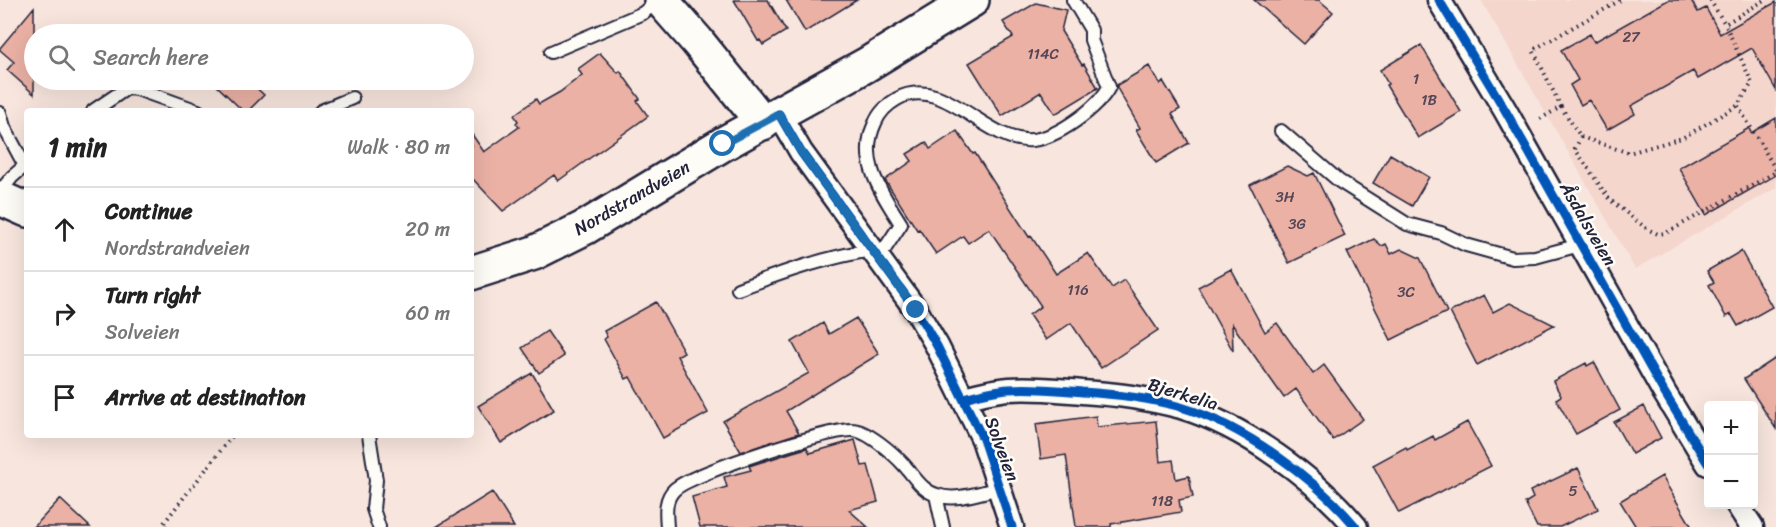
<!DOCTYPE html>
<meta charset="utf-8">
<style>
:root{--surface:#fff;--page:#f2f2f2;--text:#222;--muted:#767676;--line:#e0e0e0}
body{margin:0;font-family:Sriracha,sans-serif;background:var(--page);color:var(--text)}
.controls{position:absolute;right:18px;bottom:18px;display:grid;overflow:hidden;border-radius:6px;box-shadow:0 6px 24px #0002}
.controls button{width:54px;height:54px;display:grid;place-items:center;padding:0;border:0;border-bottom:2px solid var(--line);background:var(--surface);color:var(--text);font:30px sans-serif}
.stop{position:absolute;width:18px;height:18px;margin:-14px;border:4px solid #1f6fb2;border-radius:50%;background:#fff}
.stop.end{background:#1f6fb2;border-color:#fff;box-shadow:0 2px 6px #0008}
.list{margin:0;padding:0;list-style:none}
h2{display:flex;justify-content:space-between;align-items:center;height:78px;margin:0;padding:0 24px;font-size:26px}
h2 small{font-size:20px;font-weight:400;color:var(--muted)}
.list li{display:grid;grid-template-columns:39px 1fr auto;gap:18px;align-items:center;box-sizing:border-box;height:84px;padding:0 24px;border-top:2px solid var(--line)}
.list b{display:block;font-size:22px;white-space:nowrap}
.list p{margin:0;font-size:20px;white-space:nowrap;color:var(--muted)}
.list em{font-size:20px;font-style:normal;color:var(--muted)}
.icon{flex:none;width:33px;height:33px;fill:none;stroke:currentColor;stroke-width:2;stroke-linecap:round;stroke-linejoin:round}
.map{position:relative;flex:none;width:1776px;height:527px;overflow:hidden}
.search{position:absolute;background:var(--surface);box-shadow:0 6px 24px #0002;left:24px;top:24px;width:450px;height:66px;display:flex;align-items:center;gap:15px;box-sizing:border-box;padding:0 21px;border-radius:33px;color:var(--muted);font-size:22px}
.panel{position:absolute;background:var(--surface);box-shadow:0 6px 24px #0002;left:24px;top:108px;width:450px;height:330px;border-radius:6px}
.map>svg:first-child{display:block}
.built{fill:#f4d6cd}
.building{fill:#ebb1a5;stroke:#22223b;stroke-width:1.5}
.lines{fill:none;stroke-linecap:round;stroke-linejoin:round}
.lane-casing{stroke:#22223b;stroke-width:16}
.street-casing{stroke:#22223b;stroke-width:27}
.secondary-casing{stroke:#22223b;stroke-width:38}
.path{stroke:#22223b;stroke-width:4;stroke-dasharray:1.5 4.5;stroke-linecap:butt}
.lane{stroke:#fdfcf7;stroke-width:12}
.street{stroke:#fdfcf7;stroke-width:22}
.secondary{stroke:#fdfcf7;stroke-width:33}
.cycleway-casing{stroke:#fdfcf7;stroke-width:13}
.cycleway{stroke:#0057b8;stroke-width:9}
.route{stroke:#1f6fb2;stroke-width:8}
.labels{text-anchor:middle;stroke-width:5;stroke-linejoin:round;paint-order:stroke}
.number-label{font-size:15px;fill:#544656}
.street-label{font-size:18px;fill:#22223b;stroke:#fdfcf7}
</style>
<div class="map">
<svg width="1776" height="527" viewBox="0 0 1776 527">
<rect width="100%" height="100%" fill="#f8e6de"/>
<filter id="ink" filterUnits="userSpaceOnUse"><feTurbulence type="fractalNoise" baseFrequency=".0167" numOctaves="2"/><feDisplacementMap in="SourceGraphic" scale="12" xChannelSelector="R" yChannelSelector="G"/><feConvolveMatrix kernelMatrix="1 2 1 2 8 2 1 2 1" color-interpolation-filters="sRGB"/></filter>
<g filter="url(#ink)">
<path class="built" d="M1481 0H1776V188L1635 269Z"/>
<path class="building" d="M734 0H768L786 31 763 45 760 40 758 41Z
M786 0H857L805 32Z
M1254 0H1319L1333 12 1304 44Z
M1668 0H1691L1698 12 1706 8 1720 34 1776 2V90L1752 48 1698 79 1693 71 1631 106 1635 114 1607 130 1589 100 1581 105 1570 85 1578 80 1561 50 1590 34 1594 42Z
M1036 3 1066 10 1061 31 1082 65 1084 64 1098 88 1055 114 1041 92 1002 116 969 63 1013 37 1003 22Z
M34 7V94L7 70 14 62 0 50V48Z
M1421 45 1461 112 1418 138 1386 85 1388 84 1380 70Z
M600 53 618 73 620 71 640 99 637 101 648 116 558 181 554 175 503 211 471 177V133L484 152 519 127 516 123 518 121 514 115 536 99 539 104 560 92 582 75 578 69Z
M1149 66 1160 84 1163 81 1180 109 1172 114 1189 143 1156 163 1136 130 1140 128 1117 88V85Z
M211 80H248L264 95 248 111H243Z
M1776 118V175L1706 215 1679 168 1749 128 1751 133Z
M957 131 973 154 975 153 1029 237 1031 236 1056 274 1088 253 1112 288 1124 280 1158 330 1101 368 1071 323 1046 340 1029 315 1041 306 989 229 968 243 963 236 936 254 919 229 917 230 885 180 912 161 907 154 926 142 930 149Z
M1390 154 1429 177 1412 206 1373 183Z
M1287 166 1308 176 1314 173 1345 236 1289 263 1250 185Z
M1374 239 1382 246 1386 244 1391 254 1401 249 1420 258 1447 312 1391 340 1347 252Z
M1741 251 1772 307 1738 326 1731 314 1726 317 1709 285 1714 282 1707 271Z
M1231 269 1265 332 1277 323 1313 374 1324 365 1363 419 1333 440 1296 389 1284 398 1232 324 1233 351 1198 287Z
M1484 295 1493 312 1510 303 1554 325 1477 365 1450 312Z
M656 302 684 352 677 356 708 413 663 438 630 377 626 379 604 339 607 337 604 331Z
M856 318 879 354 786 411 799 433 741 452 723 421 809 373 792 342 823 323 829 334Z
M547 331 564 356 539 373 522 348Z
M1776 358V429L1744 379Z
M1594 362 1620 410 1576 434 1556 399 1561 396 1553 381 1586 363 1587 366Z
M532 373 554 410 501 443 478 406Z
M1644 406 1661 438 1632 454 1614 422Z
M1096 416 1097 427 1156 421 1160 462 1173 460 1176 479 1189 476 1193 497 1179 500 1181 512 1111 524V527H1076L1066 455 1041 459 1036 424Z
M1467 422 1491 466 1399 513 1373 465 1406 447 1407 450 1433 436 1435 440Z
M855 440 862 466 868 465 878 502 849 510 868 527H700L692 497 727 487 724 477 751 470 749 466 793 452 807 448 810 453Z
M1578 468 1598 509 1560 527H1537L1525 503 1533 498 1530 491Z
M1662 476 1668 487 1692 527H1636L1620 501Z
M492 492 514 527H436Z
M60 499 90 527H34Z"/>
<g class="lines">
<defs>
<path id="lane" d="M551 52 643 13 658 0
M93 111 127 88 137 89 198 111
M321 111 352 98
M0 113 4 127 25 166
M1281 131 1339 181 1407 224 1441 233 1466 245 1513 258 1535 257 1580 245
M0 192 12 177 27 164
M878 259 901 224C882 193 857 161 875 123 879 113 888 104 897 99 944 73 986 144 1032 140 1057 138 1098 108 1109 87L1091 40V30L1073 0
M738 289C781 273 826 257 872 250
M369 435 376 480 373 509 379 527
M936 495 943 527
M667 527C666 513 664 499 675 489 693 473 828 429 852 430 867 430 894 454 904 465 914 476 922 491 937 495 956 502 981 492 1000 488"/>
<path id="street" d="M1439 0 1505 110 1664 392 1708 464
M779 114 801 152 916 310 937 346 983 439 1012 527
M964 398C979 394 994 390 1009 389 1033 387 1058 390 1082 392 1116 394 1148 398 1181 407 1244 426 1314 477 1356 527
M1737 504 1752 527"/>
<path id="secondary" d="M661 0 697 41 763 123
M0 198 27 210
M471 273 534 253 586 227 723 144 866 65 972 0"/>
</defs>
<use href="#lane" class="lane-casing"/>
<use href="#street" class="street-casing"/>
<use href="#secondary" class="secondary-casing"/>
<path class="path" d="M1710 0 1725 24
M1738 106 1776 170
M1561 107 1533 50 1621 0
M1540 119 1561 107 1581 137 1629 153 1682 138 1737 106 1752 83 1725 24 1765 0
M1581 137 1575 149 1609 199 1647 229 1658 234 1666 233 1776 172
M166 527 163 524 233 435"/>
<use href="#lane" class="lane"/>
<use href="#street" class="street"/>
<use href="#secondary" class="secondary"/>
<defs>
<path id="cycleway" d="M1439 0 1505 110 1664 392 1708 464
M779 114 801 152 916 310 937 346 983 439 1012 527
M964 398C979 394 994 390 1009 389 1033 387 1058 390 1082 392 1116 394 1148 398 1181 407 1244 426 1314 477 1356 527"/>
</defs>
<use href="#cycleway" class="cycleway-casing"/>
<use href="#cycleway" class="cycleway"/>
</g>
</g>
<g class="lines" filter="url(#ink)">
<path class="route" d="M723 144 779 114 801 152 916 310"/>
</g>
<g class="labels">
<g class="number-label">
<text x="1631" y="42">27</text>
<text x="1043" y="59">114C</text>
<text x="1416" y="84">1</text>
<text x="1429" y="105">1B</text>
<text x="1285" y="202">3H</text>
<text x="1297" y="229">3G</text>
<text x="1078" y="295">116</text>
<text x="1406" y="297">3C</text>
<text x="1573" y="496">5</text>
<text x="1162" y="506">118</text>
</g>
<g class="street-label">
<text transform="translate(632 198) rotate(-30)" y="6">Nordstrandveien</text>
<text transform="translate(1588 224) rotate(60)" y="6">Åsdalsveien</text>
<text transform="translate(1183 394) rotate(17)" y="6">Bjerkelia</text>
<text transform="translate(1002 449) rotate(70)" y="6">Solveien</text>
</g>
</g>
</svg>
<div class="controls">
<button>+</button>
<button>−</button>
</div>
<div class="stop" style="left:723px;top:144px"></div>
<div class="stop end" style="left:916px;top:310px"></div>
<div class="search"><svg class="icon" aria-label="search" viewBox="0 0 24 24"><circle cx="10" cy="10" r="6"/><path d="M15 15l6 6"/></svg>Search here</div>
<section class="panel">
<h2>1 min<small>Walk · 80 m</small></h2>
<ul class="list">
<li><svg class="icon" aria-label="ahead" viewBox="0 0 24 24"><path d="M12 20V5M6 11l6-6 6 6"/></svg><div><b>Continue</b><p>Nordstrandveien</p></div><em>20 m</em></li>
<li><svg class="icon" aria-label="right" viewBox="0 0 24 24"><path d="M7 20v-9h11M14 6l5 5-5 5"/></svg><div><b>Turn right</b><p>Solveien</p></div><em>60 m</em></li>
<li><svg class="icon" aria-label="arrive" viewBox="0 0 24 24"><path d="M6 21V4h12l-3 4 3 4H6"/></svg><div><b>Arrive at destination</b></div></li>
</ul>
</section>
</div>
